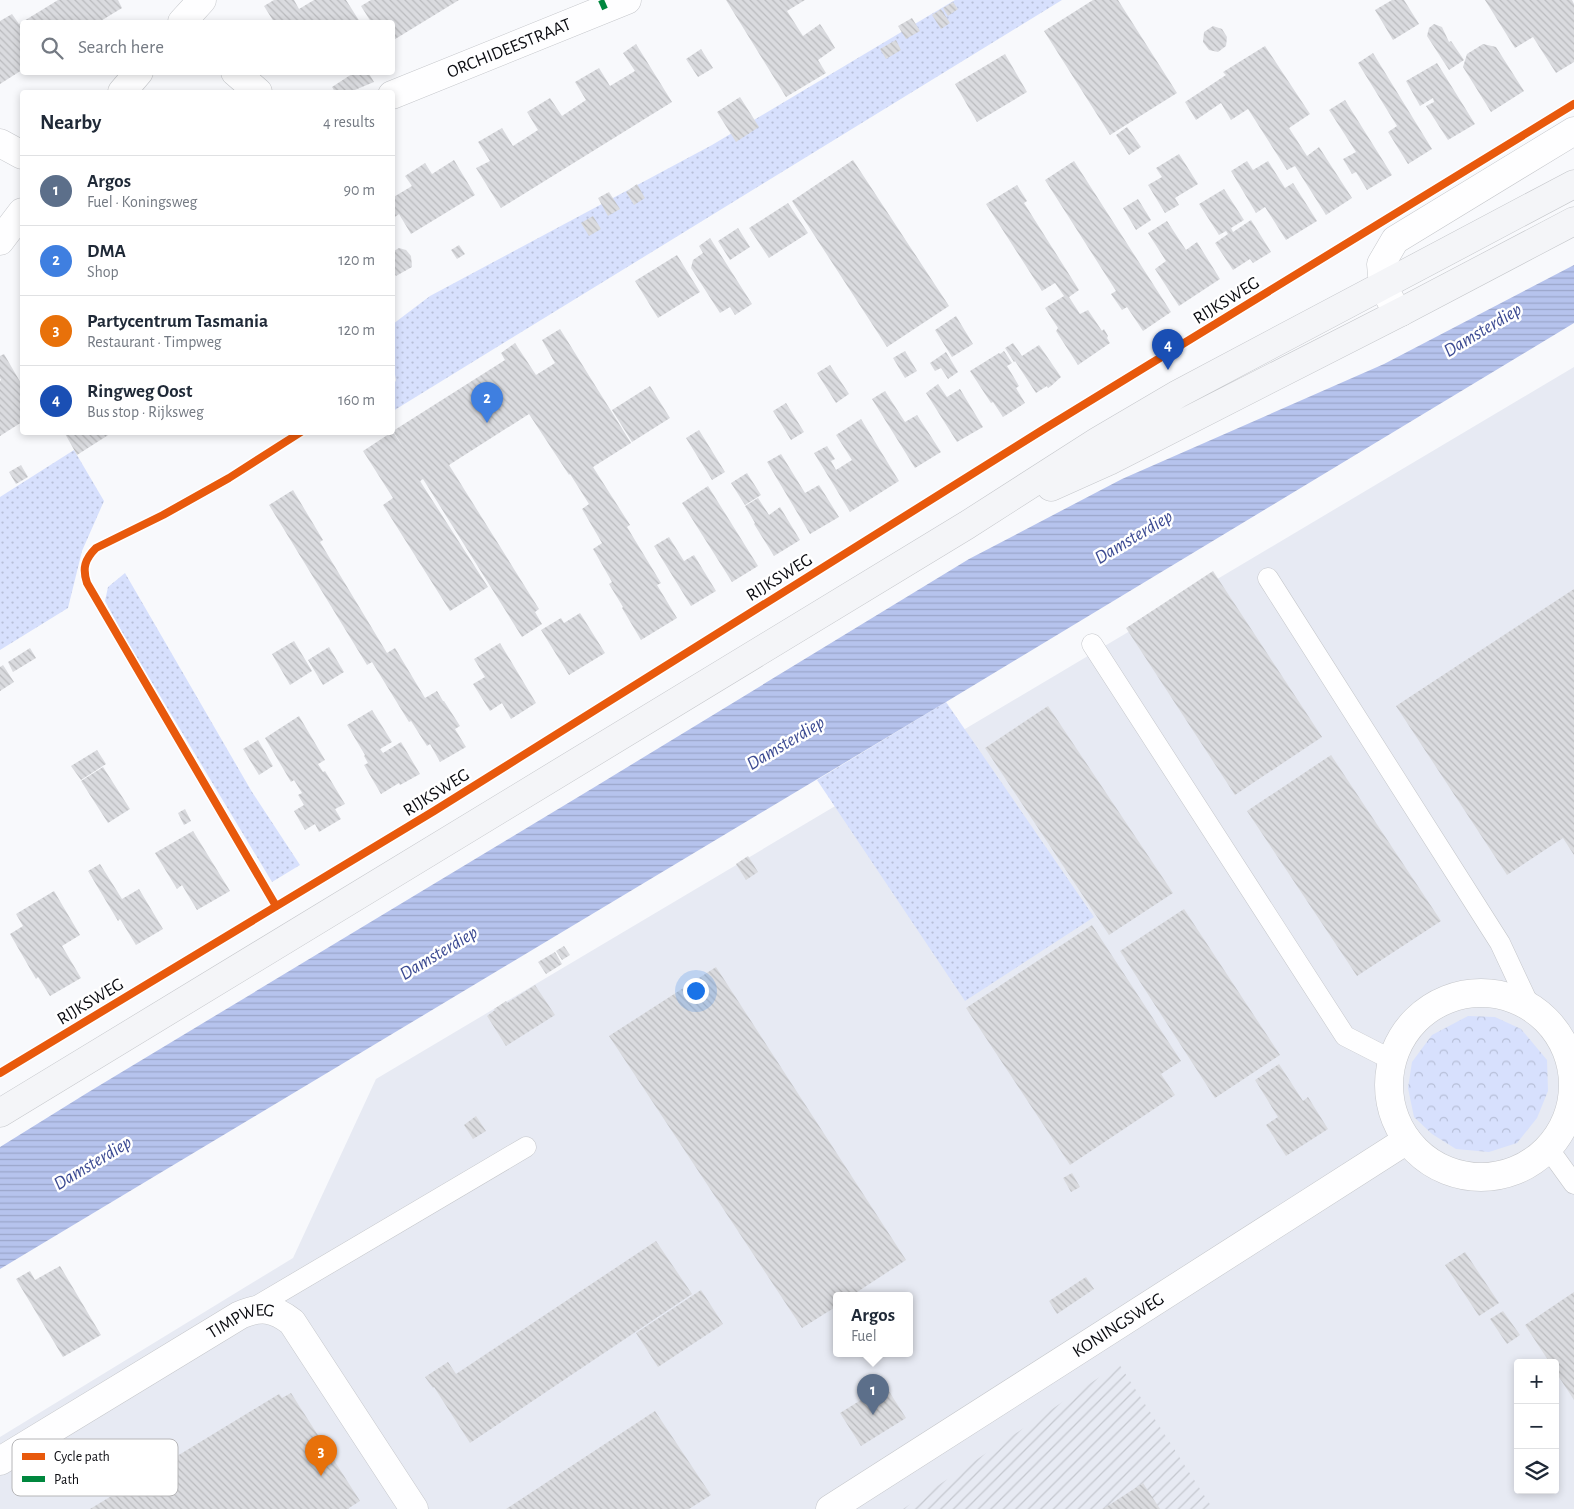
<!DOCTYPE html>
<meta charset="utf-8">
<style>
:root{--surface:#fff;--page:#f6f6f7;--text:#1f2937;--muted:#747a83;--line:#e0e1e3;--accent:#d93025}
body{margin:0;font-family:"Alegreya Sans",sans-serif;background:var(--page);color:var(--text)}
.controls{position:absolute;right:15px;bottom:15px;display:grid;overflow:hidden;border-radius:5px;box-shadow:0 2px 8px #0003}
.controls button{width:45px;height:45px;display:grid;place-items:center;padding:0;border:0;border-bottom:1px solid var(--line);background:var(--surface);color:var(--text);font:25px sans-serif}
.you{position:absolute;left:695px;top:990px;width:18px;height:18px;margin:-12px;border:4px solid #fff;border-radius:50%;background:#1a73e8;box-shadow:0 0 0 8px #1a73e833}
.badge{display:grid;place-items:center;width:32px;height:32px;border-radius:50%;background:var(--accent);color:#fff;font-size:16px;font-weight:700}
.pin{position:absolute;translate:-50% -41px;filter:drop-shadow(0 1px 2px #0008)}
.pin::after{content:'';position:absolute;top:26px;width:18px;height:15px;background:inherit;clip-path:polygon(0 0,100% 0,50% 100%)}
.popup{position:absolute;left:833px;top:1292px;width:80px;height:65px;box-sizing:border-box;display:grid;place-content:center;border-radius:5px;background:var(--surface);filter:drop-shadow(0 1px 4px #0005);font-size:16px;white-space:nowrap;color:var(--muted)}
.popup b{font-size:19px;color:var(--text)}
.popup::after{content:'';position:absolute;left:50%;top:100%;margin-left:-10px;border:10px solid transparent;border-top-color:var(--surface)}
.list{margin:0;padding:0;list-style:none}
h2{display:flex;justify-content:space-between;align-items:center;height:65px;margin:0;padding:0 20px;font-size:21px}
h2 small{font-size:16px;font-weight:400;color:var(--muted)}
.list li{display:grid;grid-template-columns:32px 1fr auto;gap:15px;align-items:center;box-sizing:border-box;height:70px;padding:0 20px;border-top:1px solid var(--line)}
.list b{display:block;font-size:19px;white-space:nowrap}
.list p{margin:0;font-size:16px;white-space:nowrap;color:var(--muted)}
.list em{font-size:16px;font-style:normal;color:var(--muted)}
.icon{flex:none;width:28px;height:28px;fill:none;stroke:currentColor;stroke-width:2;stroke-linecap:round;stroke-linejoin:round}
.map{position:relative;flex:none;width:1574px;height:1509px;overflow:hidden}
.search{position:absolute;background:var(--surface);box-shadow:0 2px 8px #0003;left:20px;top:20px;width:375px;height:55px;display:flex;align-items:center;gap:12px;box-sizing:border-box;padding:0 18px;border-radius:5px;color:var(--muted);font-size:19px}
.panel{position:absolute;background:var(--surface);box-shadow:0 2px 8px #0003;left:20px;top:90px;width:375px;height:345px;border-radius:5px}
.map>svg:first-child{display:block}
.built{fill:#e7eaf3;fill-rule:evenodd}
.industrial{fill:url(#industrial-furrows)}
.grass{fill:url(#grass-dots)}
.forest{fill:url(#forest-crowns)}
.water{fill:url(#water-rules)}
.building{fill:url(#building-back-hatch)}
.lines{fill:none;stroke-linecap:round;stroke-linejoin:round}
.service-casing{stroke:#c5c7cb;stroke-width:21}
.minor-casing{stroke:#c5c7cb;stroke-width:29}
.secondary-casing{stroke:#c5c7cb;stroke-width:29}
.service{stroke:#fefeff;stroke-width:20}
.minor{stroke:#fefeff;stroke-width:28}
.secondary{stroke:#f4f5f8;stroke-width:28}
.quiet{stroke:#00873e;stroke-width:6;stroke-dasharray:12 6;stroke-linecap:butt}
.cycleway-casing{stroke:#fff;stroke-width:11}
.cycleway{stroke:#e8590c;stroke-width:8}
.labels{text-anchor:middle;stroke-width:5;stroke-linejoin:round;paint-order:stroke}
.street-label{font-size:18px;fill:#0b0c11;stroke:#fff}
.water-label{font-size:19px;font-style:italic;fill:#3b4a92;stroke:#fff}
.key{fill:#fff;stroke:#b6b6b8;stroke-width:1}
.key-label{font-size:14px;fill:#0b0c11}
</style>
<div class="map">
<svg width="1574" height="1509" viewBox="0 0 1574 1509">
<defs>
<pattern id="industrial-furrows" width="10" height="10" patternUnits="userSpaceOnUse" patternTransform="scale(1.25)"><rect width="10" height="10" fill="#e7eaf3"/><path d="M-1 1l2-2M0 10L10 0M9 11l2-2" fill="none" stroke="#c5c8cf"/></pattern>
<pattern id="grass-dots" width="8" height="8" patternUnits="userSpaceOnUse" patternTransform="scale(1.25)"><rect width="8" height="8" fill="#d7e0fd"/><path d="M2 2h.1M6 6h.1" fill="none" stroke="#b7bfd8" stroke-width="1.8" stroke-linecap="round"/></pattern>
<pattern id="forest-crowns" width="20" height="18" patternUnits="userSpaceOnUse" patternTransform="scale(1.25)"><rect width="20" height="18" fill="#d7e0fd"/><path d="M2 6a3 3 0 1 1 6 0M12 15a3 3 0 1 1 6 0" fill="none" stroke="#b7bfd8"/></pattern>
<pattern id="water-rules" width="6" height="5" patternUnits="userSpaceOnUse" patternTransform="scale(1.25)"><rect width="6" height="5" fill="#b6c3ed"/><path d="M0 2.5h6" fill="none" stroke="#9ba6ca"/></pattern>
<pattern id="building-back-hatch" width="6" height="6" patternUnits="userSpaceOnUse" patternTransform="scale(1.25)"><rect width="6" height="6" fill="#dadbdf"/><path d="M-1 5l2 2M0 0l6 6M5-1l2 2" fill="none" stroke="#babbbe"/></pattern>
</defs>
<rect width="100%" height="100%" fill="#f8f9fc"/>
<path class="built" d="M1574 367V1509H0V1437L293 1258 376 1079ZM837 1296H909V1354H837ZM1518 1363H1555V1490H1518Z"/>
<path class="industrial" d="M1119 1364 1213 1509H903Z"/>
<path class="grass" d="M955 0H1062L393 411 392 389 396 380 393 364V324L430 296 712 145Z
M74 450 104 501 82 551 68 608 0 650V497Z
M125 573 252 792 300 865 272 882 124 636 105 601 108 587Z
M946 702 1094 917 965 1001 817 780Z"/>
<path class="forest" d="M1468 1016 1495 1017 1521 1029 1547 1060 1548 1091 1537 1118 1517 1143 1489 1152 1456 1149 1432 1134 1414 1117 1408 1088 1412 1062 1432 1035Z"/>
<path class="water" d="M1574 265V323L946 702 0 1269V1147L87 1093 598 785 969 559 1122 479 1384 364Z"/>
<path class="building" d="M58 0H118L122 8 99 22H22V70L0 84V21L12 14 19 24Z
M274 0H294L299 9 314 0H346L360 22H274L264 6Z
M371 0H459L392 41V22H371L361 6Z
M726 0H805L787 11 803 36 820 24 828 36 835 48 818 60 826 73 786 97Z
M1093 0H1118L1177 93 1110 135 1044 31Z
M1392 0H1404L1419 24 1393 40 1375 10Z
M1485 0H1572L1574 4V62L1556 73 1533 37 1515 48Z
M953 2 958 9 948 16 943 8Z
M941 9 950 23 941 29 932 15Z
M912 18 920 31 906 39 898 26Z
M1434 24 1442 27 1449 42 1451 41 1464 60 1449 70 1427 36 1429 28Z
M1213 26 1222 29 1227 37 1226 46 1218 52 1209 50 1203 42 1204 32Z
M896 40 901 50 886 59 880 49Z
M636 44 672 102 501 208 476 168 490 161 478 142 502 128 513 146 538 130 527 112 550 98 562 116 586 100 575 82 599 68 610 86 635 71 623 53Z
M1483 44 1496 47 1524 91 1491 112 1463 67 1467 54Z
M1265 46 1310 114 1289 128 1307 156 1319 147 1352 198 1326 215 1295 166 1287 170 1248 109 1231 120 1221 103 1196 120 1185 102 1226 75 1223 72Z
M701 49 713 68 698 77 686 59Z
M1373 53 1432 149 1408 164 1388 132 1397 126 1358 63Z
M1005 54 1027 92 977 122 955 84Z
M1437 63 1475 124 1448 140 1426 106 1434 102 1433 98 1420 106 1406 81Z
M355 72 356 74 368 72 374 82 350 92H335L332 87Z
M740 97 759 127 736 142 717 112Z
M1345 100 1392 175 1367 190 1356 172 1352 174 1343 159 1356 152 1329 110Z
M1127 127 1141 147 1129 155 1116 135Z
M1179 154 1198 184 1175 198 1179 205 1165 213 1148 185 1162 177 1156 168Z
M454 160 475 195 411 234 399 214 392 219V198L412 186 405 176 425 163 432 174Z
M853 160 949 306 887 347 792 201Z
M1074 161 1171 312 1143 331 1127 307 1122 310 1111 294 1116 291 1045 180Z
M1247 161 1253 170 1268 161 1285 188 1293 183 1317 221 1286 240 1265 207 1256 213 1231 171Z
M637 184 645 198 634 205 626 192Z
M1017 185 1027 201 1024 203 1079 290 1069 297 1080 314 1088 310 1102 331 1104 329 1108 336 1107 338 1110 343 1078 365 1056 331 1058 328 1045 308 1064 296 1055 283 1042 291 986 204Z
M1224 189 1244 220 1231 228 1233 232 1251 220 1271 252 1253 263 1250 259 1233 270 1215 243 1228 234 1226 231 1219 235 1199 204Z
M609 192 620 209 608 216 598 198Z
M1138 199 1151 220 1136 230 1123 208Z
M788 203 808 233 769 258 749 228Z
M593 216 601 229 589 236 581 223Z
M1167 221 1186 250 1197 242 1220 279 1179 306 1155 269 1166 261 1148 233Z
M738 228 750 247 730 260 718 241Z
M710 238 752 304 735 315 730 307 720 313 691 268 693 260 703 253 699 246Z
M459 245 465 254 457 259 451 250Z
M399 248 406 250 411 256 412 267 396 276 392 270V252Z
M677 255 700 292 658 318 635 281Z
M956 316 973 344 952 357 935 330Z
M560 329 631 443 593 467 630 525 627 527 661 583 657 585 677 618 641 640 622 608 623 607 609 584 612 582 593 549 602 543 582 509 589 504 570 474 569 475 529 414 449 465 539 609 535 612 542 624 522 637 423 479 420 481 488 587 450 611 383 505 393 498 363 451 392 432H393L405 450 393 431 505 360 501 353 515 343 536 375 555 363 542 340Z
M1013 343 1022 356 1039 345 1061 377 1051 386 1048 388 1047 386 1036 393 1015 361 1014 362 1005 348Z
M905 351 917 371 905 378 893 358Z
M1004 351 1012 363 1007 366 1019 386 1016 388 1025 403 1003 417 993 402 991 403 970 371 999 353 1000 354Z
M946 352 958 372 948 379 941 368 935 371 930 363Z
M4 354 22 385V422L0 436V381L1 380 0 378V356Z
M830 365 849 394 836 403 817 373Z
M938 384 947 397 960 389 983 427 957 442 926 393Z
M650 386 670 418 632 442 612 410Z
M885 391 905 422 917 415 941 452 915 468 872 399Z
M786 403 804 432 791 440 773 411Z
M861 419 899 481 850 512 814 453 827 446 835 459 831 461 836 470 852 460 836 435Z
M699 430 725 472 712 480 686 438Z
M64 432H113L77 455Z
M781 454 805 493 819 485 839 517 810 534 767 462Z
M21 465 28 477 16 484 9 472Z
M747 473 761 495 745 505 731 483Z
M708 486 758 566 732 582 682 503Z
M293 490 323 540 320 542 387 653 395 648 425 698 437 691 443 701H444L460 726 455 729 466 747 440 762 430 744 427 746 411 721 409 722 372 662 367 665 269 505Z
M758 498 769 515 780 507 800 540 774 556 754 524 755 523 745 506Z
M669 537 684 561 694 555 716 591 691 606 654 546Z
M1213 571 1322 737 1235 795 1126 628Z
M1574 589V855L1563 838 1507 875 1396 706Z
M580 613 605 653 569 675 541 630 561 618 564 623Z
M294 641 312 671 290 685 272 654Z
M500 643 536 703 511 719 502 703 490 711 473 684 485 677 474 659Z
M329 647 344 672 323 685 308 660Z
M30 648 36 658 13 672 8 662Z
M3 665 14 682 0 691V667Z
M1048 706 1173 893 1109 935 985 748Z
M372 710 392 742 380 749 383 753 401 742 420 774 400 785 399 783 381 794 364 765 368 763 364 756 365 755 347 725Z
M299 716 325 760 318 764 323 772 325 771 345 804 335 809 341 819 319 832 315 824 305 830 294 811 304 805 298 795 302 793 294 780 291 782 265 738Z
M258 740 273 766 259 775 243 749Z
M97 750 106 764 81 780 71 766Z
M1331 755 1441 921 1357 976 1247 811Z
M103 767 130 809 108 823 81 781Z
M185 809 191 821 184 825 178 813Z
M193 831 230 891 197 910 182 885 177 889 155 853Z
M748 856 758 872 746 880 736 864Z
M100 864 122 899 139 889 163 929 136 945 120 919 118 921 88 871Z
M54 891 80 935 62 946 81 978 50 996 38 977 36 979 10 934 23 926 16 914Z
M1184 909 1280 1055 1215 1098 1120 951Z
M1092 925 1181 1061 1161 1074 1175 1095 1070 1165 966 1008Z
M564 946 570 955 562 960 556 951Z
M555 952 562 964 546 974 538 962Z
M716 967 906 1260 851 1296H837V1306L802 1328 609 1036Z
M535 985 555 1015 506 1046 487 1016 495 1010 494 1009 506 1001 507 1003Z
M1279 1064 1303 1101 1308 1097 1328 1129 1286 1156 1266 1125 1278 1117 1255 1080Z
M476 1116 486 1131 473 1139 464 1125Z
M1072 1173 1080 1187 1071 1192 1063 1178Z
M656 1241 692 1294 470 1443 434 1387 433 1388 425 1377 448 1362 456 1374Z
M1465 1252 1499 1303 1479 1316 1445 1265Z
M60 1266 101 1335 63 1357 16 1279 30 1271 35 1280Z
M1086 1277 1094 1289 1057 1314 1049 1301Z
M701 1290 723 1324 658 1367 636 1333Z
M1574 1292V1400L1555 1371V1363H1550L1525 1325Z
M1503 1311 1520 1335 1507 1344 1490 1319Z
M885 1385 906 1418 861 1446 840 1413Z
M291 1393 360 1501 349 1508V1509H90L279 1394 282 1398Z
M655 1411 711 1495 689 1509H506Z
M1143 1483 1160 1509H1103Z"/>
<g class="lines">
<defs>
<path id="service" d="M1268 578 1500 943 1530 1007
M1092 644 1345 1036 1392 1060
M1548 1148 1574 1184
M250 1310 526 1147"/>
<g id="minor">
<path d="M182 22 202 0"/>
<path d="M235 72 258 92"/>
<path d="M122 92 139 72"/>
<path id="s1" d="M392 95 627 0"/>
<path d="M0 143 22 155"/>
<path d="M0 241 22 212"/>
<path d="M1401 312 1392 303 1383 286 1381 264 1395 240 1574 131"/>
<circle cx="1481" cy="1085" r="92"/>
<path id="s2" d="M0 1461 240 1315C261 1306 274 1308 292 1322L414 1509"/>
<path id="s3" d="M830 1509 1407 1140"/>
</g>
<path id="secondary" d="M1051 487 1109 461 1401 312 1574 221
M0 1113 967 525 1098 441 1178 394 1574 184"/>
</defs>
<use href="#service" class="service-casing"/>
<use href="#minor" class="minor-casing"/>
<use href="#secondary" class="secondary-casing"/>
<use href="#service" class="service"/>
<use href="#minor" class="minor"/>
<use href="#secondary" class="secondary"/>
<path class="quiet" d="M601 0 605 9"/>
<defs>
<path id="cycleway" d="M276 906 87 583C82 568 85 559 96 548L163 515 229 478 301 432
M0 1073 434 811 1044 429 1574 104"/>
</defs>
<use href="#cycleway" class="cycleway-casing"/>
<use href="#cycleway" class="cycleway"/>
</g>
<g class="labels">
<g class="street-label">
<text dy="6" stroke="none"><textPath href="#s1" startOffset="126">ORCHIDEESTRAAT</textPath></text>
<text transform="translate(1226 300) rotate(-32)" y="6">RIJKSWEG</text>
<text transform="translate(779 577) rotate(-32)" y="6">RIJKSWEG</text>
<text transform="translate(436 792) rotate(-32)" y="6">RIJKSWEG</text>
<text transform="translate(90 1001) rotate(-31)" y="6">RIJKSWEG</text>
<text dy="6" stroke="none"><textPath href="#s3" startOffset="342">KONINGSWEG</textPath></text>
<text dy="6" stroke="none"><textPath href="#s2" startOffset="280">TIMPWEG</textPath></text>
</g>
<g class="water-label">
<text transform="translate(1482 329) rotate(-31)" y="7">Damsterdiep</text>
<text transform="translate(1133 536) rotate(-31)" y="7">Damsterdiep</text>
<text transform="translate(785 742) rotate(-31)" y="7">Damsterdiep</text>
<text transform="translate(438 952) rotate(-31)" y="7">Damsterdiep</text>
<text transform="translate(92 1162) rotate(-31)" y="7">Damsterdiep</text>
</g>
</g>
<rect x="12" y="1439" width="166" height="57" rx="8" class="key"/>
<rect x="22" y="1453" width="23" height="7" fill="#e8590c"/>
<rect x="22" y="1476" width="23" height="6" fill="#00873e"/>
<g class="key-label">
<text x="54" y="1461">Cycle path</text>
<text x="54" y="1484">Path</text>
</g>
</svg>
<div class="controls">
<button>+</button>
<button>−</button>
<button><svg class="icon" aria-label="layers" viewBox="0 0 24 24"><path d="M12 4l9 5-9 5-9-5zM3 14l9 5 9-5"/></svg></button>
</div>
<div class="you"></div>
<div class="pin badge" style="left:873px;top:1415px;background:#5c6f8a">1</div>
<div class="popup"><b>Argos</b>Fuel</div>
<div class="pin badge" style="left:487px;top:423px;background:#3f7fe0">2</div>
<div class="pin badge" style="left:321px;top:1476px;background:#e8710a">3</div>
<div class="pin badge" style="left:1168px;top:370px;background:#1a4fb4">4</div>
<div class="search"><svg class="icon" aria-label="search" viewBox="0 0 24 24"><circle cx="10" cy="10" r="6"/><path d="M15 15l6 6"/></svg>Search here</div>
<section class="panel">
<h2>Nearby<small>4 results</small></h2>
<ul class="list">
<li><span class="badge" style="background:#5c6f8a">1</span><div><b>Argos</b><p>Fuel · Koningsweg</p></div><em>90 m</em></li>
<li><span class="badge" style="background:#3f7fe0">2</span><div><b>DMA</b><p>Shop</p></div><em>120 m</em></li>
<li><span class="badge" style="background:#e8710a">3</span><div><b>Partycentrum Tasmania</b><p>Restaurant · Timpweg</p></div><em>120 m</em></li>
<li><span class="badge" style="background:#1a4fb4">4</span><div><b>Ringweg Oost</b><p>Bus stop · Rijksweg</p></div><em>160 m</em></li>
</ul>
</section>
</div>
